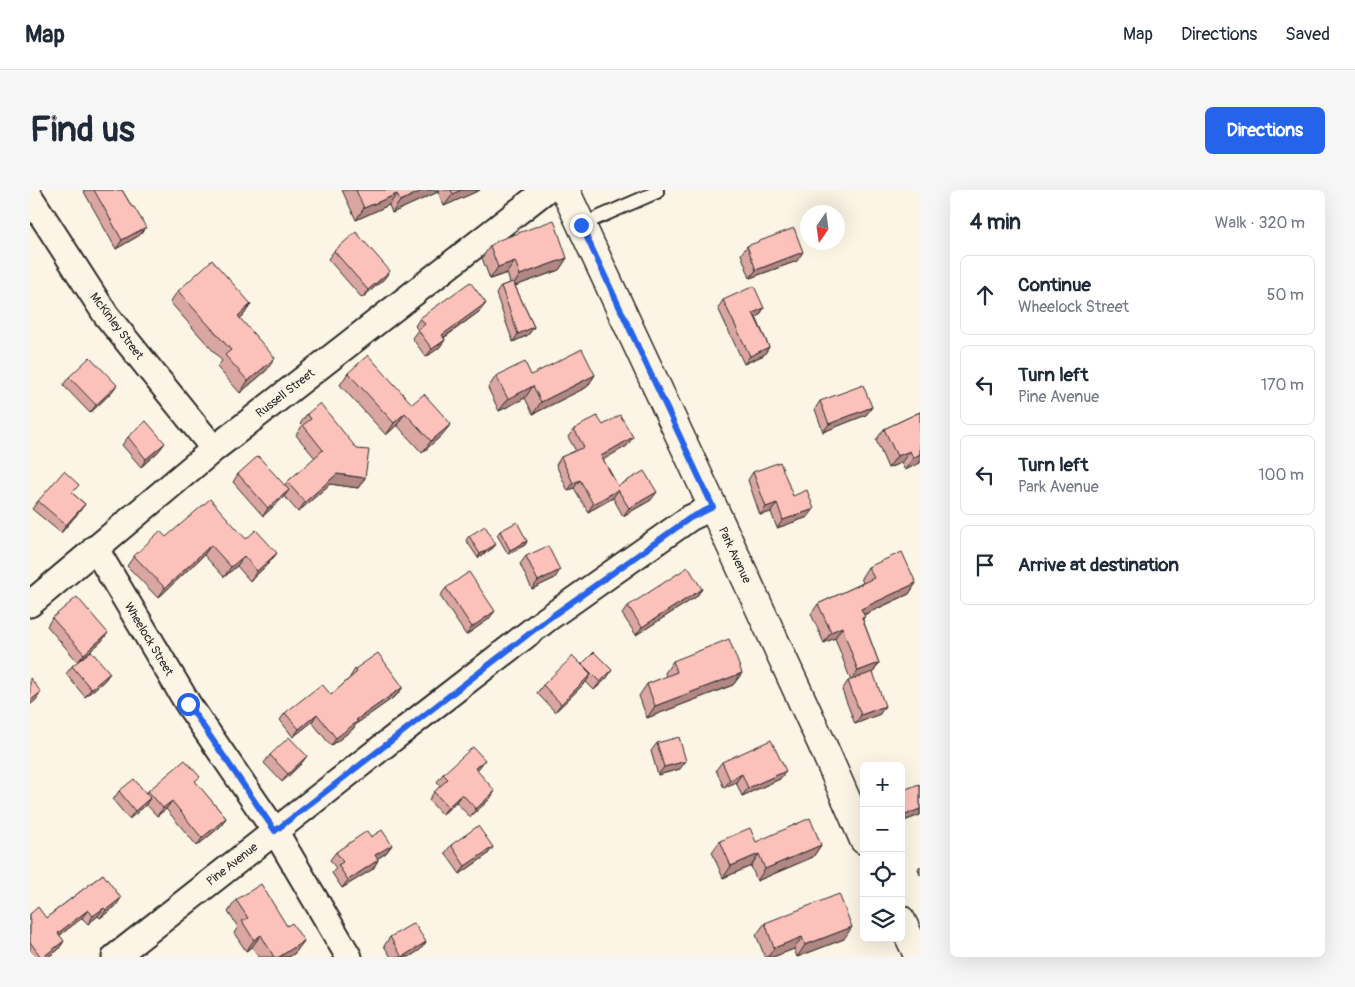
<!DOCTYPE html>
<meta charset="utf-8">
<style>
:root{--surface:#fff;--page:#f6f6f7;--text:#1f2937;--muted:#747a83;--line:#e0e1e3;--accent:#2563eb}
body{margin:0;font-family:Pangolin,sans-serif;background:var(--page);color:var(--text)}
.controls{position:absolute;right:15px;bottom:15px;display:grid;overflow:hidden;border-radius:8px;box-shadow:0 5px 20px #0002}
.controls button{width:45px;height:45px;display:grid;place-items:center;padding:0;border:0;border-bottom:1px solid var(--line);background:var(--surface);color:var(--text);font:25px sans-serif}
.compass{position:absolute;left:770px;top:15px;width:45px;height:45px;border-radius:50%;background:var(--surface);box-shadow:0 5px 20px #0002;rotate:193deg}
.stop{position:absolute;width:15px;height:15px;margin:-11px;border:4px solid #2563eb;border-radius:50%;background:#fff}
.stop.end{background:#2563eb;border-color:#fff;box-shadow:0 1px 5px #0008}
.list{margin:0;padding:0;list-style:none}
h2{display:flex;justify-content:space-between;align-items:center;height:65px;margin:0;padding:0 20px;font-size:21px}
h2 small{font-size:16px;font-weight:400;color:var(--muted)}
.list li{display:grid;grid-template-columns:32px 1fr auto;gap:15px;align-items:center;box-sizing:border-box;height:80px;margin:0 10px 10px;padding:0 10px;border:1px solid var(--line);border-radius:8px}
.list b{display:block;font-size:19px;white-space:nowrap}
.list p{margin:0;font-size:16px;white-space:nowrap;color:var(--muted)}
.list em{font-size:16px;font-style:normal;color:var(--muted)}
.icon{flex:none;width:28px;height:28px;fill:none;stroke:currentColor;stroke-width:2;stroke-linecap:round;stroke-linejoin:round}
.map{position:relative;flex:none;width:890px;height:767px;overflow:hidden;border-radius:8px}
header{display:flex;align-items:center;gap:30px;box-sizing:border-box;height:70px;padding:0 25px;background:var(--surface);border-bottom:1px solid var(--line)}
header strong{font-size:24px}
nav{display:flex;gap:28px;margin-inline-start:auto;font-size:18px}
.intro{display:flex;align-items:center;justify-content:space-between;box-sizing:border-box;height:120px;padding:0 30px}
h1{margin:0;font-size:35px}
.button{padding:12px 22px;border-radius:8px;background:var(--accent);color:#fff;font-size:18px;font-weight:700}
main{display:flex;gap:30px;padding:0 30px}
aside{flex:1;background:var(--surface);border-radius:8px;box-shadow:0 5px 20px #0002}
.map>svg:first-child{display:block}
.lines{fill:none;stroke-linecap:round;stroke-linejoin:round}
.lane-casing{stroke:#2b2b2b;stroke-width:16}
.street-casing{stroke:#2b2b2b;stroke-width:29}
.secondary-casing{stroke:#2b2b2b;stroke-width:31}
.lane{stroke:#fcf5e5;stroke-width:12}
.street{stroke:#fcf5e5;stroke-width:25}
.secondary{stroke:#fcf5e5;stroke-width:28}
.wall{fill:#daa6a1;stroke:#2b2b2b}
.shaded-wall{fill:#b18783;stroke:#2b2b2b}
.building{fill:#fdc1bb;stroke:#2b2b2b}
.route{stroke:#2563eb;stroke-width:6}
.labels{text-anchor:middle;stroke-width:4.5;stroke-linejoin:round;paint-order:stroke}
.street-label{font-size:12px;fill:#2b2b2b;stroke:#fcf5e5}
</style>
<header>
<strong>Map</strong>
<nav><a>Map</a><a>Directions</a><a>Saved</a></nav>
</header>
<div class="intro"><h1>Find us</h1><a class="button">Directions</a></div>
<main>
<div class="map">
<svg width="890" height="767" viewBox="0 0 890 767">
<rect width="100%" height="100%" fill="#fcf5e5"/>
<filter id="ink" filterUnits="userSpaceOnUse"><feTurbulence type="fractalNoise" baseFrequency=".02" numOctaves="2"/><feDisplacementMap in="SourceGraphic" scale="10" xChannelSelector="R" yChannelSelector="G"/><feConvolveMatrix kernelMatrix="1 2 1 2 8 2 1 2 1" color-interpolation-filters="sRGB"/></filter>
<g filter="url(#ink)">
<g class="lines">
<defs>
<path id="lane" d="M551 35 627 2V0"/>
<path id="street" d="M0 7 76 125 184 259
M65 358 158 514 245 641 319 767
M0 414 184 259 516 0
M85 767 393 525 517 429 660 328 683 317"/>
<path id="secondary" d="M535 0 683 317 792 554 834 650
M871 730 889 767"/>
</defs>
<use href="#lane" class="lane-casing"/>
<use href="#street" class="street-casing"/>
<use href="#secondary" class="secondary-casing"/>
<use href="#lane" class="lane"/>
<use href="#street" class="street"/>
<use href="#secondary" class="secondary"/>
</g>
<path class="wall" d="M53 0H92L102 17 116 37 110 45 86 59Z
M312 0H450L414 16 408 2 362 23 359 15 326 30Z
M460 56 537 68 529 80 485 96 504 137 498 145 483 152 466 104 471 96 480 93 477 83 460 89 452 68Z
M717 56 767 71 720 88 711 64Z
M304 61 354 89 332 108 298 69Z
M148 101 221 114 213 126 210 128 237 180 210 203 187 177 192 171 140 112Z
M693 110 734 118 729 126 726 127 739 157 734 165 714 174 688 118Z
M456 113 450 121 414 148 415 150 409 158 396 167 382 148 388 140 385 136 390 128Z
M318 183 382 214 412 245 392 263 367 235 356 245 310 195Z
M501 185H565L557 197 503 224 495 208 469 221 458 198 466 186Z
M39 187 81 203 60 223 33 195Z
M790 211 842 217 836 225 793 242 785 219Z
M890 222V273L875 280 871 273 858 278 846 250 854 239Z
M277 224 335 288 328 298 300 294 268 322 254 306 233 326 203 292 208 284 254 296 257 292 285 268 266 245 272 236 270 234Z
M573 235 597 256 573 269 588 296 621 310 593 326 583 308 558 322 544 298 538 301 526 275 531 267 546 261 538 247 544 239Z
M98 247 129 261 111 277 92 255Z
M723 282 763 306 778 327 747 338 741 322 730 325 718 290Z
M43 304 55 314 49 322 31 343 2 319 8 311Z
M470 341 497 351 495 355 478 364 467 345Z
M439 346 466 354 463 358 448 368 436 350Z
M136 347 216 349 247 363 239 373 220 391 207 376 194 387 174 365 128 408 97 376 104 366Z
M496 366 525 388 502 399 490 374Z
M838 377 886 393 879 404 834 425 833 430 849 473 843 483 850 524 825 534 812 500 818 491H821L805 448 794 453 781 424 788 414 833 393 831 388Z
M416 398 459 429 436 445 410 406Z
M672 399 666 407 606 445 592 424 598 416Z
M22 428 72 451 58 463 80 483 74 491 55 507 36 484 42 476 48 472 17 436Z
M643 471 712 483 703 495 617 528 609 506 617 494 636 487 635 483Z
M552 474 577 488 564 500 556 492 525 522 507 503 513 495Z
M325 479 373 497 367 505 326 534 323 539 301 556 282 532 263 547 250 530 255 523 301 505 320 488V487Z
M627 553 650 579 628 585 621 561Z
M240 565 271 574 252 592 234 573Z
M692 572 750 589 712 606 706 592 694 598 686 580Z
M449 578 446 580 460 609 440 627 426 612 412 625 399 610 404 602 410 596 407 592 413 584Z
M166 593 196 628 191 636 167 656 136 619 127 626 116 614 115 616 99 629 83 610 89 601 117 604 118 601Z
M890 598V625L871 632V601Z
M341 647 362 655 356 663 347 669 348 670 343 679 312 698 302 683 306 678 300 670 306 662Z
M690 651 726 652 791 655 783 667 727 691 721 676 693 688 682 662Z
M421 655 463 657 457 665 430 684 415 663Z
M890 676V685L888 679Z
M73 684 86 716 70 728 68 726 58 734 52 728 29 746 34 751 28 760 18 767H0V724L16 728Z
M206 710 257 736 274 751 265 763 259 767H229L222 757 216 761 204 743 208 737 198 722Z
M735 733 814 749 767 767 764 759 743 767H735L726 745Z
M360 747 396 752 390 760 379 767H361L354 756Z"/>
<path class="shaded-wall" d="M394 0H409L408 2 362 23 370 11Z
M431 0H450L414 16 423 4Z
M367 4 359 15 326 30 334 18Z
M116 37 110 45 86 59 92 50Z
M773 62 767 71 720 88 726 80Z
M537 68 529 80 482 97 490 85Z
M485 71 477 83 460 89 468 77Z
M360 81 354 89 332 108 338 100Z
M456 113 450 121 406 153 412 145Z
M221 114 213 126 199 137 208 126Z
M734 118 729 126 718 131 723 123Z
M504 137 498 145 483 152 488 144Z
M415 150 409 158 396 167 402 159Z
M739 157 734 165 714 174 720 166Z
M245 168 237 180 210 203 218 191Z
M565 185 557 197 503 224 511 212Z
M87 195 81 203 60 223 66 215Z
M503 196 495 208 469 221 478 209Z
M842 217 836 225 793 242 799 234Z
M375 223 367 235 356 245 364 233Z
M421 234 412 245 392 263 401 251Z
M603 247 597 256 566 274 571 266Z
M135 253 129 261 111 277 116 269Z
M880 261 871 273 858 278 867 266Z
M890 264V273L875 280 883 268Z
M307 284 335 288 328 298 300 294 268 322 275 312Z
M550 290 544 298 538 301 543 293Z
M259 300 253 308 233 326 238 318Z
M588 300 583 308 558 322 563 314Z
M627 302 621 310 593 326 599 318Z
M747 313 741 322 730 325 736 317Z
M55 314 49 322 31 343 36 335Z
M784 319 778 327 747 338 753 330Z
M497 351 495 355 478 364 480 360Z
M466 354 463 358 448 368 450 364Z
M181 355 174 365 128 408 135 398Z
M247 363 239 373 220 391 227 381Z
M214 366 207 376 194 387 201 377Z
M530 380 525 388 502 399 508 391Z
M886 393 879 404 824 429 831 419Z
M672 399 666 407 606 445 612 437Z
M465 421 459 429 436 445 442 437Z
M812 437 805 448 794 453 801 442Z
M78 443 72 451 48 472 54 464Z
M849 473 842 484 821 491 828 481Z
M582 480 577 488 564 500 570 492Z
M80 483 74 491 55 507 61 499Z
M712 483 703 495 617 528 625 516Z
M561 484 556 492 525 522 531 514Z
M373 497 367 505 326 534 323 539 301 556 306 548 326 530Z
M11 502 6 510 0 515V511Z
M855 516 850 524 825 534 831 525Z
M287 524 282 532 263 547 269 539Z
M277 566 271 574 252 592 258 584Z
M455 570 449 578 439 586 445 578Z
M656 571 650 579 628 585 634 577Z
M756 581 750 589 712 606 718 598Z
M712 584 706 592 694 598 700 590Z
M465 601 460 609 440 627 446 619Z
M432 604 426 612 412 625 418 617Z
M120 608 115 616 99 629 105 621Z
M142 611 136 619 127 626 133 618Z
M890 619V625L871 632V630L875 625Z
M196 628 191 636 167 656 172 648Z
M362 655 356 663 339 674 345 665Z
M791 655 783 667 727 691 735 679Z
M463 657 457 665 430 684 435 676Z
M729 664 721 676 693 688 701 676Z
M348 670 343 679 312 698 318 690Z
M91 708 86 716 70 728 76 720Z
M74 718 68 726 58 734 63 726Z
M58 720 52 728 22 751 28 743Z
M822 737 814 749 767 767 775 755Z
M231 745 222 757 216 761 224 750Z
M772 747 764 759 743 767H738L744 758Z
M34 751 28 760 18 767H13Z
M274 751 265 763 259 767H249Z
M396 752 390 760 379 767H372Z"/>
<path class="building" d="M64 0H92L102 17H104L116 37 92 50Z
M326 0H394L370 11 367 4 334 18Z
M421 0H431L423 4Z
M524 30 537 68 490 85 485 71 468 77 460 56 469 50Z
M764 38 773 62 726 80 717 56Z
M326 42 360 81 338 100 304 61Z
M182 70 221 114 208 126 245 168 218 191 195 165 201 160 148 101Z
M440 92 456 113 412 145 415 150 402 159 388 140 395 134 390 128Z
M483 92 504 137 488 144 471 96Z
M724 96 734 118 723 123 739 157 720 166 693 110Z
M552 159 565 185 511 212 503 196 478 209 466 186 495 172 501 185Z
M338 165 382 214 394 204 421 234 401 251 375 223 364 233 318 183Z
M60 167 87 195 66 215 39 187Z
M833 195 842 217 799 234 790 211Z
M290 213 327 259 339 260 335 288 307 284 275 312 257 292 293 260 273 235 281 229 277 224Z
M890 222V264L883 268 880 261 867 266 854 239Z
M590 225 603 247 571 266 588 296 614 281 627 302 599 318 588 300 563 314 550 290 543 293 531 267 554 257 544 239 567 226 573 235Z
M116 231 135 253 116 269 98 247Z
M228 266 259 300 238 318 208 284Z
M750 272 763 306 777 300 784 319 753 330 747 313 736 317 723 282Z
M34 281 49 295 42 303 55 314 36 335 8 311Z
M180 309 216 349 226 340 247 363 227 381 214 366 201 377 181 355 135 398 104 366 130 341 136 347Z
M487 332 497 351 480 360 470 341Z
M455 336 466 354 450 364 439 346Z
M518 356 530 380 508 391 496 366Z
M872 362 886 393 831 419 835 427 832 428 849 473 828 481 812 437 801 442 788 414 844 388 838 377Z
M658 377 672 399 612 437 598 416Z
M439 382 465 421 442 437 416 398Z
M47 407 78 443 54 464 22 428Z
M699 449 712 483 625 516 617 494 647 482 643 471Z
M61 461 80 483 61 499 42 476Z
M564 462 582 480 570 492 552 474Z
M348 463 373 497 326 530 328 531 306 548 287 524 269 539 255 523 292 494 301 505 327 482 325 479Z
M543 466 561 484 531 514 513 495Z
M843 482 855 516 831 525 818 491Z
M0 488 11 502 0 511Z
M259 547 277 566 258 584 240 565Z
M649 547 656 571 634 577 627 553Z
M741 550 756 581 718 598 712 584 700 590 692 572Z
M443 557 455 570 445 578 465 601 446 619 432 604 418 617 404 602 418 589 413 584Z
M155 570 170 587 165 591 196 628 172 648 142 611 133 618 118 601Z
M104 589 120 608 105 621 89 601Z
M889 594 890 598V619L875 625 871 618V601Z
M780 628 791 655 735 679 729 664 701 676 690 651 720 638 726 652Z
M448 636 463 657 435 676 421 655Z
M352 640 362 655 345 665 348 670 318 690 308 675 313 672 306 662 337 641 341 647Z
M73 684 91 708 76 720 74 718 63 726 58 720 28 743 34 751 13 767H11L0 752V724L8 717 16 728Z
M231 694 257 736 262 733 274 751 249 767H244L231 745 224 750 212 731 218 728 206 710Z
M809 704 822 737 775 755 772 747 744 758 735 733Z
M384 733 396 752 372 767 360 747Z"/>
</g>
<g class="lines" filter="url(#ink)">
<path class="route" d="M158 514 245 641 518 429 660 328 683 317 551 35"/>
</g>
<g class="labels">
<g class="street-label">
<text transform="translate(87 136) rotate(53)" y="4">McKinley Street</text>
<text transform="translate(255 203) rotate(-38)" y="4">Russell Street</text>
<text transform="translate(705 365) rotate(65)" y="4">Park Avenue</text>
<text transform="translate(119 449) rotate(59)" y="4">Wheelock Street</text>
<text transform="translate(202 674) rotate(-38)" y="4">Pine Avenue</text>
</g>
</g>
</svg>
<div class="controls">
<button>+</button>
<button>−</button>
<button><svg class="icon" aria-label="locate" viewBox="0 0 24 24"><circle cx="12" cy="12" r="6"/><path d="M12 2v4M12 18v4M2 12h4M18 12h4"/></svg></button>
<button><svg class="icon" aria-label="layers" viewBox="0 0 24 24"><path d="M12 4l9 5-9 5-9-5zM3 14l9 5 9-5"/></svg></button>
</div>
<svg class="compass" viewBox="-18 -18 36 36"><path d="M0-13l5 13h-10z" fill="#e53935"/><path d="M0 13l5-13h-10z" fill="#747a83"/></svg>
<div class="stop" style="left:158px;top:514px"></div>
<div class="stop end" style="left:551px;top:35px"></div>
</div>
<aside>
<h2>4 min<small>Walk · 320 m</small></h2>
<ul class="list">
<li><svg class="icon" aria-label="ahead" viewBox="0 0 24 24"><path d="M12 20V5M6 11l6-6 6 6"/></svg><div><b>Continue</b><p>Wheelock Street</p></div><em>50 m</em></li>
<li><svg class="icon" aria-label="left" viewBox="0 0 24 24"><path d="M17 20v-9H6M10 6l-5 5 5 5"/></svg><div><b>Turn left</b><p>Pine Avenue</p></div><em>170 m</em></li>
<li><svg class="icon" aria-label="left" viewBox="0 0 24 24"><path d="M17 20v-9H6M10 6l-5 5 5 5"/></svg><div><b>Turn left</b><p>Park Avenue</p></div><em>100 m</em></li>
<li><svg class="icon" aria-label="arrive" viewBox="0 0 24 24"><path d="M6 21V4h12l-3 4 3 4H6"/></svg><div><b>Arrive at destination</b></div></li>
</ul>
</aside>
</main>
